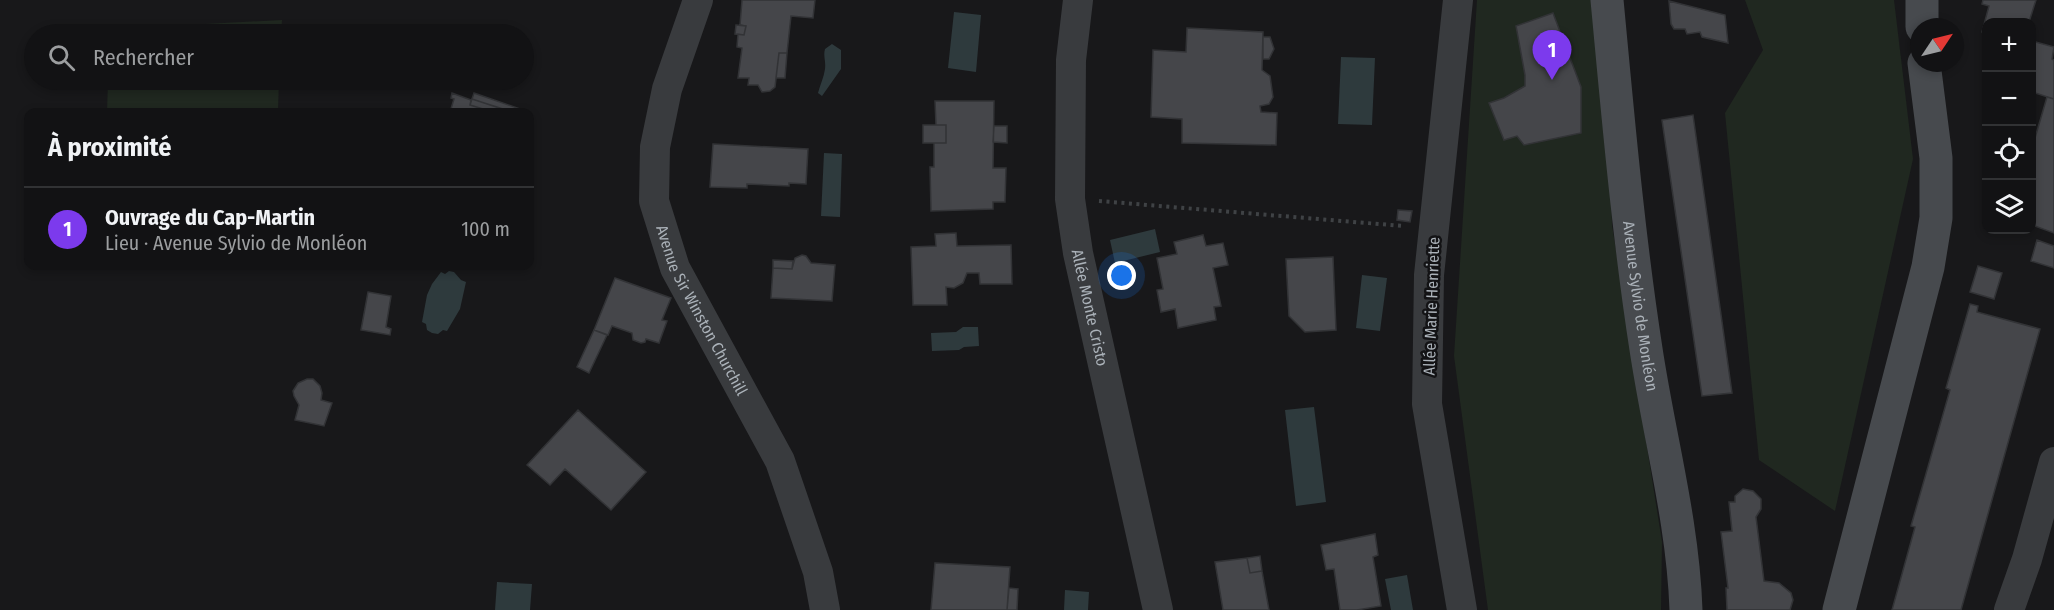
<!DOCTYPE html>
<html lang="fr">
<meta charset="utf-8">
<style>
:root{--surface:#121214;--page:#1f2022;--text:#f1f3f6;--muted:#9c9ea0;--line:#313234;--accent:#7c3aed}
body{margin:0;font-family:"Fira Sans Condensed",sans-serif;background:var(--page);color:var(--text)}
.controls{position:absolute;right:18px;top:18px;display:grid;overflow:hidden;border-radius:12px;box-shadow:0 3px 9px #0003}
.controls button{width:54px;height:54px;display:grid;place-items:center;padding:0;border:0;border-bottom:2px solid var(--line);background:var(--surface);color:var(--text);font:30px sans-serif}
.compass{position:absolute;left:1910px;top:18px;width:54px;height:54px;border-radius:50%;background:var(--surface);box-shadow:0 3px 9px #0003;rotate:55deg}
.you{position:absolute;left:1122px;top:276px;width:21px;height:21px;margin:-15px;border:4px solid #fff;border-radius:50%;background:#1a73e8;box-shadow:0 0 0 9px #1a73e833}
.badge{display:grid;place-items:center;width:39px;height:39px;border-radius:50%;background:var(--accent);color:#fff;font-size:20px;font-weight:700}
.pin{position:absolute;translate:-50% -50px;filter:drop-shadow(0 2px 3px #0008)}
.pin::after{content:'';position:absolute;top:32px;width:21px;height:18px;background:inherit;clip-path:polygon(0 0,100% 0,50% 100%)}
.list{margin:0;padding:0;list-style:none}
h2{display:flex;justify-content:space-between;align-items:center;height:78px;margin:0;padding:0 24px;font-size:26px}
h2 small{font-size:20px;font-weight:400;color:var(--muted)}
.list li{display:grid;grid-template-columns:39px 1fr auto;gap:18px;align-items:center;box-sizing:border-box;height:84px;padding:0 24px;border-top:2px solid var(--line)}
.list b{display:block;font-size:22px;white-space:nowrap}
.list p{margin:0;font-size:20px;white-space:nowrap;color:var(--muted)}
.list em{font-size:20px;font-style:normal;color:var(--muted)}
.icon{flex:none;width:33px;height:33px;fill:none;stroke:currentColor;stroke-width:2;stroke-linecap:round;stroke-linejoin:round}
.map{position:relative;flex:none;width:2054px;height:610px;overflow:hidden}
.search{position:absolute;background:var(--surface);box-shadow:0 3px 9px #0003;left:24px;top:24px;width:510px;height:66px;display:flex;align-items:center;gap:15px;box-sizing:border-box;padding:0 21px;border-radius:33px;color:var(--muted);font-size:22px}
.panel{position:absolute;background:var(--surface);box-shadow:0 3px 9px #0003;left:24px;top:108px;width:510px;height:162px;border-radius:12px}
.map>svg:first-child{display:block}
.green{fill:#202820}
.water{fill:#2e3a3d}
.building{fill:#45464a;stroke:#323336;stroke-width:1.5}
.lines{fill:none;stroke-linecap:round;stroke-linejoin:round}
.path{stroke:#3f4245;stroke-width:4;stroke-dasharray:3 4.5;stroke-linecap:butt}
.street{stroke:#393b3e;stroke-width:30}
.secondary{stroke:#474a4e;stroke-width:33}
.labels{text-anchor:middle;stroke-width:5;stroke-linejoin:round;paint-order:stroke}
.street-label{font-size:16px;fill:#abb2b9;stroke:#131315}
</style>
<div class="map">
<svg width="2054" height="610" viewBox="0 0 2054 610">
<rect width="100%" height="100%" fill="#18181a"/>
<path class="green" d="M1477 0H1594L1609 113 1612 225 1662 542 1661 610H1488L1454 356Z
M1745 0H1894L1913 159 1835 511 1759 460 1725 113 1763 50Z
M282 20 281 34H109V29Z
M108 80H279L278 111 107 112Z"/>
<path class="water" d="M954 12 981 15 976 72 948 68Z
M832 44 841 50V69L822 96 818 93C820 85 824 77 825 69 826 61 823 56 825 49Z
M1341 57 1375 58 1372 125 1338 124Z
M824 153 842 154 840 217 821 216Z
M1155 229 1160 252 1115 263 1110 240Z
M449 271 454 272 461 280 466 282 460 309 447 331 443 330 438 334 432 333 427 330 426 324 422 322 427 295 432 284 441 272 445 274Z
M1362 275 1387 278 1380 331 1356 328Z
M963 327H978L979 346 964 347 959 350 932 351 931 333 956 332Z
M1314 407 1326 502 1296 506 1285 410Z
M1407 575 1413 610H1391L1385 579Z
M497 582 532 584 530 610H495Z
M1065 590 1089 592 1088 610H1064Z"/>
<path class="building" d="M742 0H815L813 18 791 16 787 53H779L775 87 770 91 762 92 758 85H748L749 78H738L742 48 737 47 738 34 744 35 746 26 740 25Z
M1983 0H2036L2029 22H1986V33L1982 32 1989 6 1982 4Z
M1669 1 1725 15 1728 43 1702 37 1700 32 1687 34 1685 29H1674L1671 24Z
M1553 13 1581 87V133L1524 145 1517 136 1504 140 1489 103 1504 98 1525 86V75L1516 26Z
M1553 13 1581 87V133L1524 145 1517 136 1504 140 1489 103 1504 98 1525 86V75L1516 26Z
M736 25 746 26 744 35 735 34Z
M1187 28 1263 32 1262 70 1270 76 1273 97 1269 104 1260 106 1261 112 1277 113 1276 145 1182 143V119L1151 117 1153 50 1186 52Z
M1263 37H1270L1274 49 1269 59H1263Z
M2032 41 2054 47 2052 59 2054 60V99L2032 92Z
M779 53H787L785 78H776Z
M452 93 471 100 470 105 483 109 482 112H450L454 99 451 98Z
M474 93 523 110 521 112H512L472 99Z
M2047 97 2054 99V233L2032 225V148Z
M472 99 512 112H482L483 109 470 105Z
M935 101H994L993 168H1006L1005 202H993V209L931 211 930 167H934V143H946V125H936Z
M1693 115 1732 393 1702 396 1662 120Z
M923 125H946V143H923Z
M994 126H1007V143L993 142Z
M713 144 808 149 806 184 789 183V186L747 184V188L710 187Z
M1398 210 1412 211 1410 222 1397 220Z
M956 233 957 246 1011 245 1012 284H980L979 273H967L963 283 954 288 946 287 947 305H913L911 247 936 246 935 234Z
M1203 235 1206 246 1223 243 1228 265 1213 268 1221 306 1214 307 1216 320 1178 328 1175 309 1161 312 1157 290 1163 289 1157 258 1177 254 1174 242Z
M2037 240 2054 246V268L2031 261Z
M802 255 806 256 811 263 835 265 832 301 771 298 773 268 792 269 795 258Z
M1333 257 1336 330 1305 332 1289 316 1286 259Z
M773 260 793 261 792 269 773 268Z
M1978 266 2002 273 1994 299 1970 292Z
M615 278 671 298 662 320 667 321 659 343 646 339 645 342 641 343 633 340 632 333 612 326 608 335 594 330Z
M368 292 391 296 386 327 391 329 390 335 361 330Z
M1970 304 1978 306 1977 312 2040 329 1961 610H1892L1915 527 1911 526 1950 390 1946 388Z
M594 330 607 335 589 373 577 367Z
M307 379H313L320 386 322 393 321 400 332 403 324 426 295 420 299 405 294 396 293 391 298 383Z
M578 410 646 472 611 510 565 469 550 485 527 465Z
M1743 489 1753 491 1761 499V509L1756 517 1764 581 1779 583 1791 593 1793 600 1790 610H1727L1726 588H1728L1721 532 1732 531 1729 502H1735V496Z
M1375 534 1378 555 1373 557 1381 606 1357 610H1340L1334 569 1326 570 1321 545Z
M1260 556 1262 571 1250 573 1247 558Z
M1247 558 1250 573 1262 571 1269 610H1223L1215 562Z
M935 563 1010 567 1007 610H931Z
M1009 588 1018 589 1017 610H1007Z"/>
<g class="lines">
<path class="path" d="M1099 201 1403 226"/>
<g class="street">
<path id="s1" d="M698 0 667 89 655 147 654 201 675 268 780 461 818 572 825 610"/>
<path id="s2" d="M1078 0 1071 60 1070 199 1078 253 1158 610"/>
<path d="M1458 0 1429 275 1427 404 1462 610"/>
<path d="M2009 610 2027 559 2054 462"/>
</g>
<g class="secondary">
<path id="s3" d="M1607 0C1618 116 1628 233 1646 349 1659 436 1683 521 1686 610"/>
<path d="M1922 0V27"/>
<path d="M1839 610 1928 267 1936 218V158L1924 63"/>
</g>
</g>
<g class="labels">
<g class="street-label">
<text transform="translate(1431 306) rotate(-88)" y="6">Allée Marie Henriette</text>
<text dy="6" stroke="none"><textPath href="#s3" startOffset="308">Avenue Sylvio de Monléon</textPath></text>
<text dy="6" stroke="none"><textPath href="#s2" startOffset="310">Allée Monte Cristo</textPath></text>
<text dy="6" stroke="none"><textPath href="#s1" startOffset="327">Avenue Sir Winston Churchill</textPath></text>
</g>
</g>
</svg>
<div class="controls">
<button>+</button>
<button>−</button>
<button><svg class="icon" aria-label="locate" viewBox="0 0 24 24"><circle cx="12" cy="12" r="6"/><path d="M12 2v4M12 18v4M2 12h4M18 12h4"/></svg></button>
<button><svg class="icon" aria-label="layers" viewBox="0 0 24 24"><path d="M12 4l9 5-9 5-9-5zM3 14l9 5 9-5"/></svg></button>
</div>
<svg class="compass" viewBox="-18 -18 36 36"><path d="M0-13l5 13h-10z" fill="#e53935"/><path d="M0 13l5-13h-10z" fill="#9c9ea0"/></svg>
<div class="you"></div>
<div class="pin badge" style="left:1552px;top:80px">1</div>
<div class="search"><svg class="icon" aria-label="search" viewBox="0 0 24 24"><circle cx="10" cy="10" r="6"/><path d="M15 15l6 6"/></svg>Rechercher</div>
<section class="panel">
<h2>À proximité<small></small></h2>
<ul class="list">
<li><span class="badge">1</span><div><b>Ouvrage du Cap-Martin</b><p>Lieu · Avenue Sylvio de Monléon</p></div><em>100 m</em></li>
</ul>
</section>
</div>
